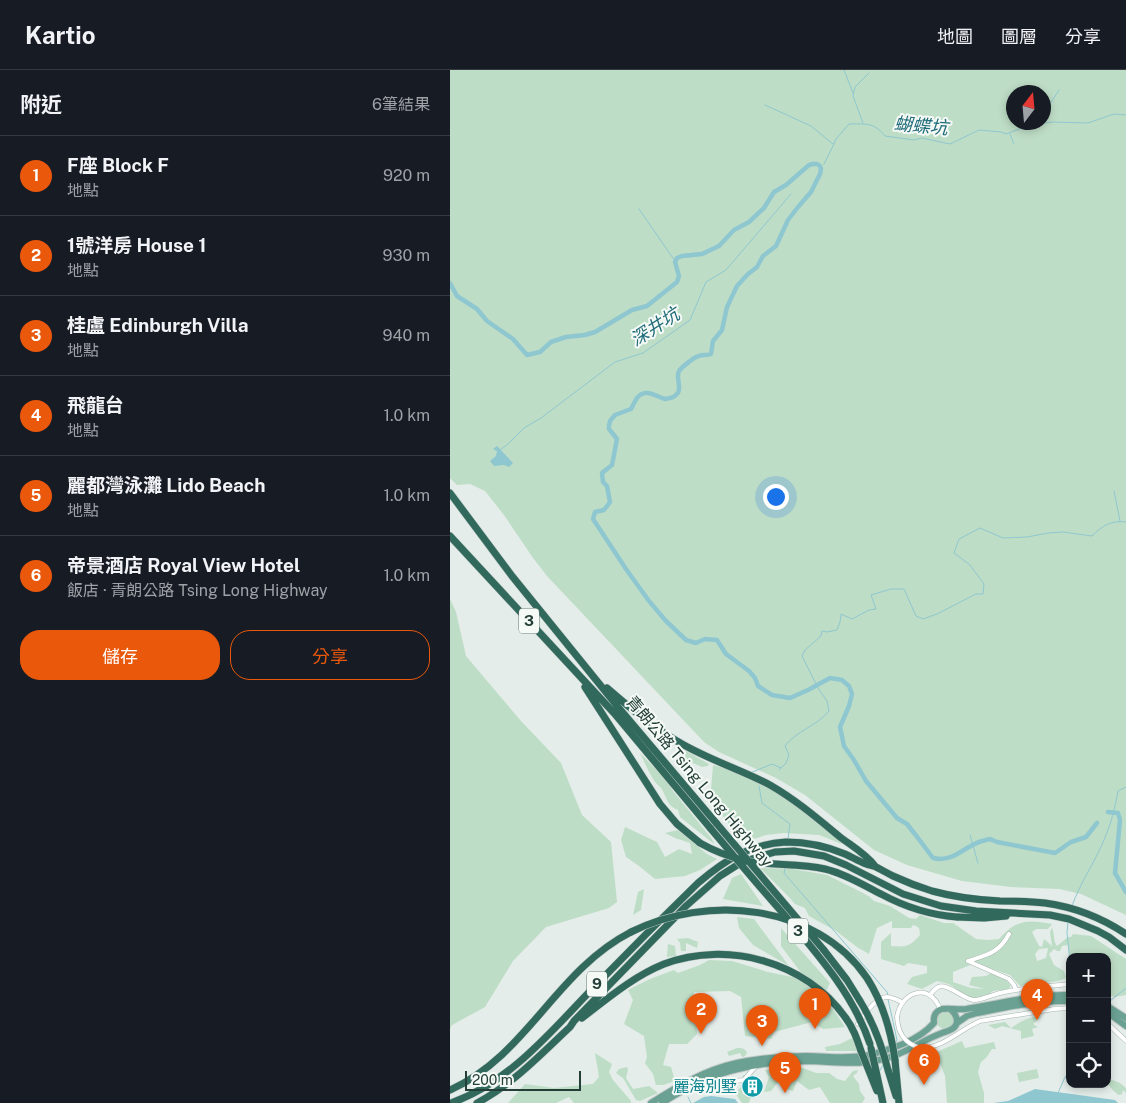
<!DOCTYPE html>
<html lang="zh-TW">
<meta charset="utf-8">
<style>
:root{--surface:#171b24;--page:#242831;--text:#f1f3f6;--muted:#9ea1a6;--line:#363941;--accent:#ea580c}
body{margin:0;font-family:"Public Sans","Noto Sans TC",sans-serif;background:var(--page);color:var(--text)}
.controls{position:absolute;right:15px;bottom:15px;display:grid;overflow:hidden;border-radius:10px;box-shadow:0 2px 8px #0003}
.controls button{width:45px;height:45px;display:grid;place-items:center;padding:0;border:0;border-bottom:1px solid var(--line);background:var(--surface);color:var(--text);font:25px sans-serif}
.compass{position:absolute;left:556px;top:15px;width:45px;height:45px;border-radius:50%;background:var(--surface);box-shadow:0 2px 8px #0003;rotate:16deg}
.scale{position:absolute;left:15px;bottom:12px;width:116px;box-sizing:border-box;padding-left:5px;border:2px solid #243f37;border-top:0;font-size:14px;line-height:18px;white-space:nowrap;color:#243f37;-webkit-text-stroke:4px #f5faf7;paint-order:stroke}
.you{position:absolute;left:325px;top:426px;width:18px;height:18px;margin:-12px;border:4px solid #fff;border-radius:50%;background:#1a73e8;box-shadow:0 0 0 8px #1a73e833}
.badge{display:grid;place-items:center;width:32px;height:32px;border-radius:50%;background:var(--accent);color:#fff;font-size:16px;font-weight:700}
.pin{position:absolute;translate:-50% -41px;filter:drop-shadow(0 1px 2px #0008)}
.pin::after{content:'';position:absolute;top:26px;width:18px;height:15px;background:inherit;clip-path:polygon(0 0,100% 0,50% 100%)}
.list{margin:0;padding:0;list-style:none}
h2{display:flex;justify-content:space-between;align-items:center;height:65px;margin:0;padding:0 20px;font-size:21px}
h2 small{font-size:16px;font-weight:400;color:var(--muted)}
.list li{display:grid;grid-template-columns:32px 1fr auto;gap:15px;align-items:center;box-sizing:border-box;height:80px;padding:0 20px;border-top:1px solid var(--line)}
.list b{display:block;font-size:19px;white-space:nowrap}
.list p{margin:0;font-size:16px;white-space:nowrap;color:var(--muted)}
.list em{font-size:16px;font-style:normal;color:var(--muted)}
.actions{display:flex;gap:10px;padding:15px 20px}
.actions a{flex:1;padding:11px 0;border:1px solid var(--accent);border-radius:20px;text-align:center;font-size:18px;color:var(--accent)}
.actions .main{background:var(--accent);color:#fff}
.icon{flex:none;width:28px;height:28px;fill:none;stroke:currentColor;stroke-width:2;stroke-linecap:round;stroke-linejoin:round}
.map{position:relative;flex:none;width:676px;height:1033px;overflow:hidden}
header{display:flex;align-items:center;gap:30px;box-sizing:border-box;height:70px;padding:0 25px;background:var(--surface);border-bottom:1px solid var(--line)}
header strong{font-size:24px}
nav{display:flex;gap:28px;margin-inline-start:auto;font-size:18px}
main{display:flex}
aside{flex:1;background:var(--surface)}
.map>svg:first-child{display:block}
.green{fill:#beddc6;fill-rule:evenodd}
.water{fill:#8fc7d0}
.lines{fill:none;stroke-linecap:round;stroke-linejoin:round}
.stream{stroke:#8fc7d0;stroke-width:1}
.canal{stroke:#8fc7d0;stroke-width:4.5}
.street-casing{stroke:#a7b5b0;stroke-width:5}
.primary-casing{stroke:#c2c9c7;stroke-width:8}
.highway-casing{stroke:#c2c9c7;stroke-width:8}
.street{stroke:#fff;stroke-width:4}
.primary{stroke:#6ba192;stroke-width:6}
.highway{stroke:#316a5d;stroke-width:7}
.street-bridge-casing{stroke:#a7b5b0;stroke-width:5;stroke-linecap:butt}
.highway-bridge-casing{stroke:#c2c9c7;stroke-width:8;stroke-linecap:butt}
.street-bridge{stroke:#fff;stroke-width:4}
.highway-bridge{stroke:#316a5d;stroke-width:7}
.labels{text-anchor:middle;stroke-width:4;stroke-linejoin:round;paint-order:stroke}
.shield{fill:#f5faf7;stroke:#637771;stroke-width:1}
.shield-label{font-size:15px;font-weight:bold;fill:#243f37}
.street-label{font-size:16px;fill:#243f37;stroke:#f5faf7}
.culture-label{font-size:16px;fill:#0d838f;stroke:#f5faf7;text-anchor:end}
.water-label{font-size:18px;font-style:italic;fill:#206b79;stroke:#f5faf7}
</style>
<header>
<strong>Kartio</strong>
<nav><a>地圖</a><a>圖層</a><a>分享</a></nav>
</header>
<main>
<aside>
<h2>附近<small>6筆結果</small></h2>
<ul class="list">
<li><span class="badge">1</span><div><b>F座 Block F</b><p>地點</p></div><em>920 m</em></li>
<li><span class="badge">2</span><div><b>1號洋房 House 1</b><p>地點</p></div><em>930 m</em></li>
<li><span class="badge">3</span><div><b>桂盧 Edinburgh Villa</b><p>地點</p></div><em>940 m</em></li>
<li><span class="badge">4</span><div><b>飛龍台</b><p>地點</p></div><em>1.0 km</em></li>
<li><span class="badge">5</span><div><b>麗都灣泳灘 Lido Beach</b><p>地點</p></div><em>1.0 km</em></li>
<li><span class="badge">6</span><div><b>帝景酒店 Royal View Hotel</b><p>飯店 · 青朗公路 Tsing Long Highway</p></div><em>1.0 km</em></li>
</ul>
<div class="actions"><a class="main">儲存</a><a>分享</a></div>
</aside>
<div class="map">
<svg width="676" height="1033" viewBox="0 0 676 1033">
<rect width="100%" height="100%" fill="#e4ede9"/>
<path class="green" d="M0 0H676V845L631 824 609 819 561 817 512 811 457 795 424 780 355 725 326 708 269 682 254 672 97 506 83 488 54 445 35 421 20 414 7 415 0 408ZM564 22H594V52H564Z
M0 529 6 542 16 586 71 651 111 693 132 745 161 772 167 832 159 838 96 857 63 891 35 937 2 955 0 959Z
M236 681 259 694 258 696 252 697 234 689Z
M190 683 217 711 223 721 262 769 264 774 230 747 228 740C216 735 217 727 211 718 209 716 207 714 205 712 199 703 195 693 190 683Z
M263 695 277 699 336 726 374 754 392 774 369 765 334 763 316 765 294 772 258 728 261 720Z
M175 757 207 772 215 787 229 779 242 784 240 773 225 768 215 763 228 760 257 784 267 789 250 800 235 806 205 809 189 796 176 787 171 770Z
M310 798 343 799 377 805 413 823 420 827 424 831 440 836 459 848 466 849 470 845 494 853H503L526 869 537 870 549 869C566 850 577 849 602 854L598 859H586L582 862 589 876 592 877 594 869 602 876 600 862 602 858C605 864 603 871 607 876L618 867H621L623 864 641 866 676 889V925L664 927 657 923 658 913 657 912V887H633L632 886 631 887H620V896H618L620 887 618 875 612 876 610 881H607L604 879 599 884 604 895 614 901 616 908C607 913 596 912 586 913 581 914 575 915 570 916L560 905 525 893 503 902V912L521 918 533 919 531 918 519 915 522 907 536 906 541 903 554 908 561 915 559 919C552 921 548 919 541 922V925L530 928H522L516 926 499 914 487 911 472 919 457 914 462 907 477 903V896L458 893 454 896 431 889V872L441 863V876C457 877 459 877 470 865L469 858 466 856 463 855 461 858H442V851L427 858 419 884 407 877 386 861 359 846 355 838 345 834 339 827ZM598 878 596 888 587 891 585 884 589 879Z
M291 804 313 836 273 829 282 808Z
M194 819 191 840 183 845 188 822Z
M287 847 304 849 339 896 303 875 289 858Z
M331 858 380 913 376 921 352 904 331 876Z
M238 868 248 872 247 878 236 873V881H231L230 873 227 869Z
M218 874 225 876 226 886 217 887Z
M259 890 282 891 318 902 347 908 364 921 381 936 395 957 373 959 362 952 324 962 321 969 295 966 291 927 280 921 244 922 247 964 237 974H219L213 995 221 997 225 1011 213 1015H206L203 1004 195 993 197 987 194 966 174 954 183 930 178 920 200 909 224 900 228 903 250 895Z
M486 950a9 9 0 1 1 18 0a9 9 0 1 1-18 0Z
M583 947H591L583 954 588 957 582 959 584 966 571 969V961L552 956 545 959 538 955 555 952 561 958C569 953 574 949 583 947Z
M404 967 409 981H376L375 977 390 974Z
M512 971 515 978 544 972 546 979H542L536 988 531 992 528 1002 534 1023V1033H497L495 1006 490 993 468 990Z
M287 978C292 978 295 978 297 983L295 986 292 987 290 983 279 986 277 982Z
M145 983 162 994 159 1002 163 1010 181 1031V1033H124L119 1027 106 1033H58L75 1014 104 1018 143 1014 149 1007Z
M177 997 178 1000 176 1008 183 1019 199 1016 208 1023 190 1031 186 1030 173 1008 166 1003 169 999Z
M353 998 366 1003H379L387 1009 395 1011 403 1001 408 1000 407 1003 403 1006 409 1014 410 1021 415 1028 412 1033H380L370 1017 359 1020 347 1011 343 1021 339 1020 330 1010 321 1021 314 1022 319 1007 315 1000Z
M587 999 589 1008 569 1012 567 1003Z
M293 1005H303L292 1024 301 1026 299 1033H292L285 1023 292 1016Z
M657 1008 670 1013 676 1018V1023L673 1020 672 1024 669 1025C663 1021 657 1015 657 1008Z"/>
<path class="water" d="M47 376 63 393 59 397 54 395 44 396 40 391 46 386 47 381 43 379Z
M585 1019 665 1030 668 1033H543L558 1031Z
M261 1026 285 1029 288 1033H243L254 1027Z"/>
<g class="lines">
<path class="stream" d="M394 0 403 23
M315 35 361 56 383 74
M594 43 609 20
M413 53 403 26 405 17 419 3
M560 64 564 74
M374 94 382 78 386 69 399 54C416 54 424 52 435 66L464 70 472 68 500 74 529 60 551 62 556 64 580 55 603 52 638 53 664 44 676 45
M189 139 225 191
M50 380 58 374 74 358 91 348 165 292 193 283 240 250 256 212 276 200 341 124
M664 421 670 451
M329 700 336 693 339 685 335 676C346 661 367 656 379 641L377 631 368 618 352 586 355 580 371 566 372 561 377 562 387 560 390 552 391 544 402 549 419 540 426 539 421 525 441 519H454L466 546 473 549 487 544 526 524H533L534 514 520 495 504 483 509 469 530 458 553 468 577 467 598 463 613 462 642 466C652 456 661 450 676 452
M300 703 322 694 331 698
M309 716 312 733 340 754 338 769
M520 765 528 793
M335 798 334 803 437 922 438 925
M622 836C630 813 645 792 654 770 661 754 665 738 668 721L676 717
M618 852 617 863 620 892
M438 929 447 970 445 974
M660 931 676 918
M429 1002 433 995
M608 1023 615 1007 620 1003
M238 1027 241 1033"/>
<path class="canal" d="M0 213 7 226 27 239 37 251 63 269 77 285 90 282 101 272 116 267 135 265 145 262 182 240 197 236 227 212 229 206 225 192 227 188 232 186 252 184 269 176 284 160 299 152 314 138 324 122 336 115 359 95 363 94H367L370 96 371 99 370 104 361 122 348 137 338 150 326 176 313 186 307 197 298 204 287 216 277 237 272 260 263 271 261 284C256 286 253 284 249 286 244 287 232 297 229 301 224 310 239 326 215 329 207 327 195 317 187 328 185 331 183 335 181 339L165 345 160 351 159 356V359L167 369 162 395 152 403 153 412 157 416 160 432 154 440 145 442 143 449 176 499 199 531 216 551 236 570 246 573 255 569 267 570 276 584 299 601 305 608 308 616 322 625 340 628 358 620 380 608 392 610 399 616 402 624 399 636 390 657 394 676 404 690 416 711 447 748 457 754 468 768 483 788C504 793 514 776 532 771 533 771 539 769 540 769 542 770 545 771 547 772L605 783 621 772 636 767 647 753
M658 742 668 743 670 750 665 803 676 822"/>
<defs>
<path id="street" d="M518 891 559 909 564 915 566 920
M518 891C537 885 549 883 559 864
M480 925C482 922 485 919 488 917 498 913 513 929 524 930 533 930 541 925 550 923 573 918 596 916 620 914
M447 947C451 921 480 912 490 939
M657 953 676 971
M408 954C414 946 425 927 437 927 442 927 447 930 452 932
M470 978C494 978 509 960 530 951L604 939 620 938
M262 1009 285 1011 294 1010 306 996"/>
<path id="primary" d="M657 936 676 948
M657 942 676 956
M507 953 517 946 527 943C558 937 589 930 620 931
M201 1033C228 1016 255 1000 287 993 310 988 333 986 356 986 375 986 394 989 413 986 427 984 440 979 453 974 465 969 475 963 484 953 483 946 486 941 492 939 500 938 507 940 516 939 550 934 584 924 620 925
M212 1033C236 1018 260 1005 288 999 312 993 336 991 360 991 383 992 406 995 429 990 452 986 470 971 492 963 495 962 499 961 502 959 510 954 507 945 501 940"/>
<path id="highway" d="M0 423 62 506 168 637 267 754
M0 466 164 643 261 759
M135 617 210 734 227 754 250 773
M157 618C179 637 201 656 227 671 256 689 290 699 320 715 346 730 367 748 390 767 402 776 416 784 425 796
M507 847 534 848 556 846
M373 879 397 910 410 931
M132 948C158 928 184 906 214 894 277 870 356 892 395 947 403 957 407 969 411 981
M445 990 449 1033
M438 1000 446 1026
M0 1020C78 985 105 901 181 862
M1 1033C61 1012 103 959 146 915 180 880 214 846 248 813 275 790 300 774 336 772 357 772 376 776 395 784 402 787 408 791 416 794 419 795 423 796 426 797 432 800 437 803 443 806 456 812 469 817 482 821 504 827 527 830 550 831 565 831 580 831 595 833 624 837 652 848 676 864
M27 1033C63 1014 90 985 120 957L124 951 236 836 270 806 292 792 325 782 344 781 374 786 396 795 453 824 491 836 526 841 600 845 619 849 648 861 659 867 676 880"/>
</defs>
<use href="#street" class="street-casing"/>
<use href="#primary" class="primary-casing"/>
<use href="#highway" class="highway-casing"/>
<use href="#street" class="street"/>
<use href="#primary" class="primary"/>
<use href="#highway" class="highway"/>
<defs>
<path id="street-bridge" d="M447 947C448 963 454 973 470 978"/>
<path id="highway-bridge" d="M267 754 373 879
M261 759C284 786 307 814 331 841 365 881 403 923 420 974
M250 773C264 781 280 787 296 791 322 796 349 793 375 799 396 804 413 815 431 824 455 837 480 845 507 847
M181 862C257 824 365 833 417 908 433 933 441 961 445 990
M410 931C423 952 432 976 438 1000
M421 978 433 1033
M411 981 427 1021"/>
</defs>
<use href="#street-bridge" class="street-bridge-casing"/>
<use href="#highway-bridge" class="highway-bridge-casing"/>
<use href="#street-bridge" class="street-bridge"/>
<use href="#highway-bridge" class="highway-bridge"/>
</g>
<defs>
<symbol id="building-disc" viewBox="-11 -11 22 22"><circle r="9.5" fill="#0f9aa8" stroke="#f5faf7"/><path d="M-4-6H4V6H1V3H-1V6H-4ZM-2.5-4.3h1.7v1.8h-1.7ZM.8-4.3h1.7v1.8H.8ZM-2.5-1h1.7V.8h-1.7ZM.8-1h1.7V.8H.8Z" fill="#fff"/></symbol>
</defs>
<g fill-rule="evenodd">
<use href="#building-disc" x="290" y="1004" width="25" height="25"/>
</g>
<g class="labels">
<g class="shield">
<rect x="69" y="538.5" width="20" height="25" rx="4"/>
<rect x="338" y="848.5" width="20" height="25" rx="4"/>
<rect x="137" y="901.5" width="20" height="25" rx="4"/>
</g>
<g class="shield-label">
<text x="79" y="556">3</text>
<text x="348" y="866">3</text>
<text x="147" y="919">9</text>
</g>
<g class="street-label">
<text transform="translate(250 711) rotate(50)" y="6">青朗公路 Tsing Long Highway</text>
</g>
<g class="culture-label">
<text x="287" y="1022">麗海別墅</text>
</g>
<g class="water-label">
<text transform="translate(471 56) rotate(5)" y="6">蝴蝶坑</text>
<text transform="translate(205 257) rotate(-33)" y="6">深井坑</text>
</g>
</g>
</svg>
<div class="controls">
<button>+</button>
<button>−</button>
<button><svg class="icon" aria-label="locate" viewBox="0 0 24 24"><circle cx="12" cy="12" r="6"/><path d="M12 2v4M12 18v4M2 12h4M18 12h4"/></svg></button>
</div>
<svg class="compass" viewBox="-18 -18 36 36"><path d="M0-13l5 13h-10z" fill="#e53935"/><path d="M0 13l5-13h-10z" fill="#9ea1a6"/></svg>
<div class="scale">200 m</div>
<div class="you"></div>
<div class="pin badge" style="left:365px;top:959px">1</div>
<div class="pin badge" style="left:251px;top:964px">2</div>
<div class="pin badge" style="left:312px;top:976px">3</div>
<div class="pin badge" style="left:587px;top:950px">4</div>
<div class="pin badge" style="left:335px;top:1023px">5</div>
<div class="pin badge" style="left:474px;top:1015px">6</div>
</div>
</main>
